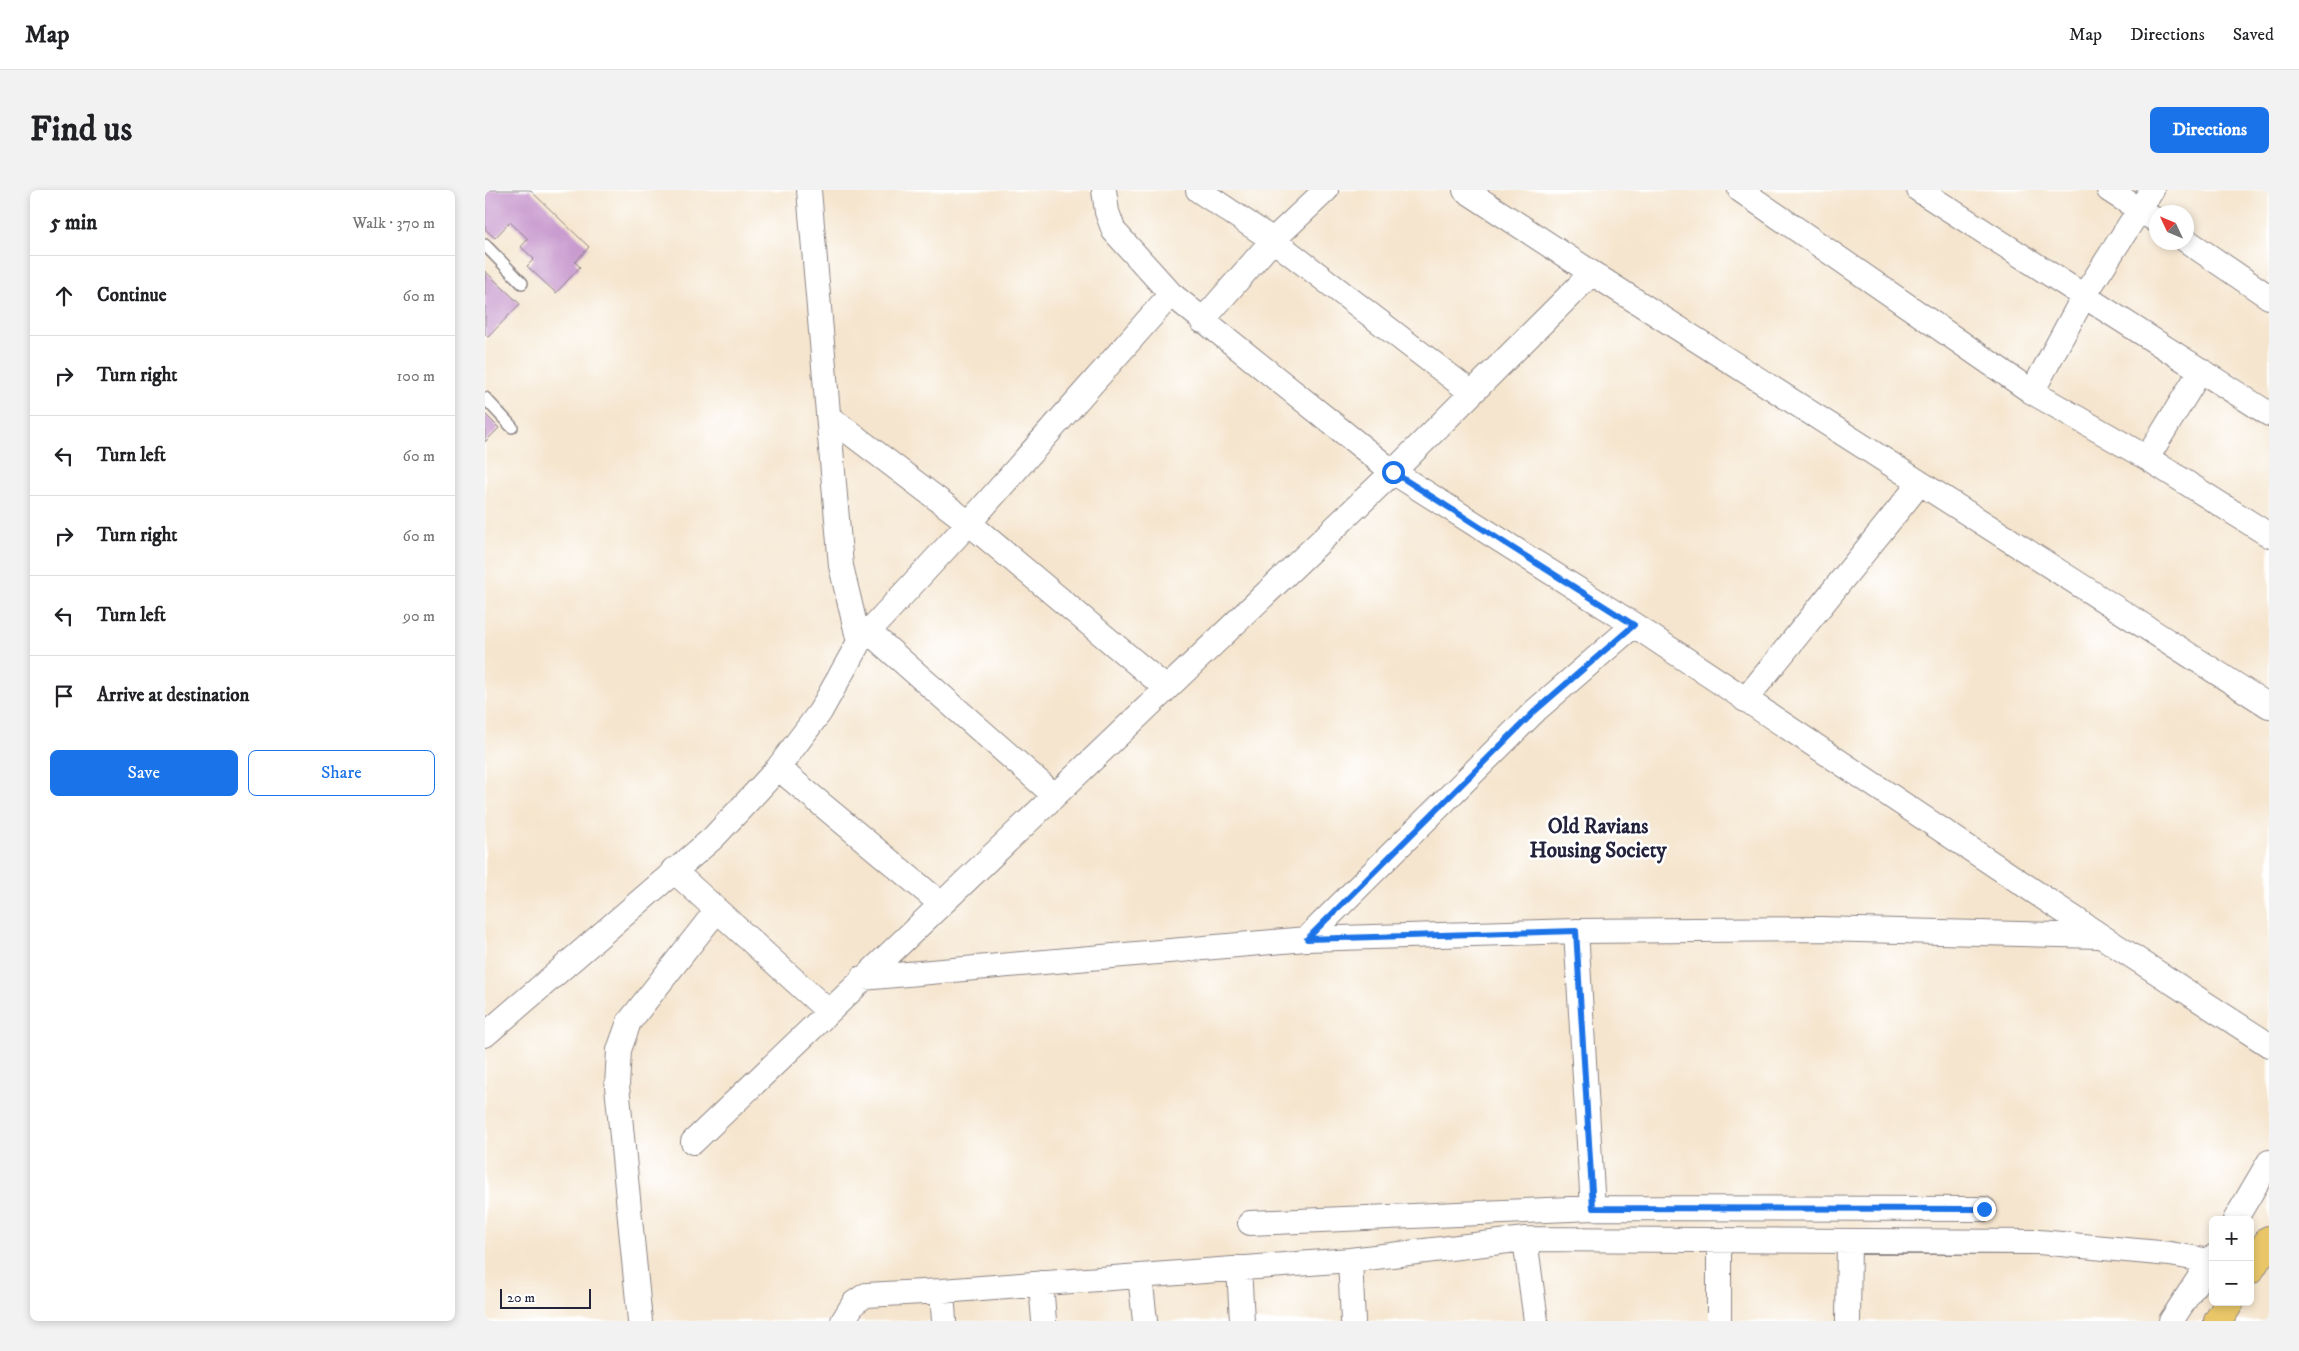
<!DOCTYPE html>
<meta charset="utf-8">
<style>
:root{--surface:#fff;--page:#f2f2f2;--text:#202124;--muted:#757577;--line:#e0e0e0;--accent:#1a73e8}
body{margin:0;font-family:"IM FELL DW Pica",serif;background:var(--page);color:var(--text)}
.controls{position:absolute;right:15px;bottom:15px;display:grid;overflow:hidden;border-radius:8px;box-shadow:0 2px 8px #0003}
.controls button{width:45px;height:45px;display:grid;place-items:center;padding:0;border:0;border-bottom:1px solid var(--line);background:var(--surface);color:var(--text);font:25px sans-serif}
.compass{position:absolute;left:1664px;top:15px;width:45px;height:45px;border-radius:50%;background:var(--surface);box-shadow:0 2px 8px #0003;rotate:314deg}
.scale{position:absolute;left:15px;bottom:12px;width:91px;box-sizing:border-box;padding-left:5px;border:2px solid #22223b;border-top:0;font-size:14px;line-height:18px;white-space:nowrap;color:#22223b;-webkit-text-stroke:4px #fff;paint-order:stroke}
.stop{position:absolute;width:15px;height:15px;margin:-11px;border:4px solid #1a73e8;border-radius:50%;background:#fff}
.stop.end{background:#1a73e8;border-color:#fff;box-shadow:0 1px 5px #0008}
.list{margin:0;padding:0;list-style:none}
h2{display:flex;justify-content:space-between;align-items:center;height:65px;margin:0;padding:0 20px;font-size:21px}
h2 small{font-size:16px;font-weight:400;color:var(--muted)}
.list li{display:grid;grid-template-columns:32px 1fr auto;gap:15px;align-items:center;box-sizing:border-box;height:80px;padding:0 20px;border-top:1px solid var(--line)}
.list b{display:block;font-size:19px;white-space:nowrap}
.list em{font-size:16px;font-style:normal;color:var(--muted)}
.actions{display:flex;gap:10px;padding:15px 20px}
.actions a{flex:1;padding:11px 0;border:1px solid var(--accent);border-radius:8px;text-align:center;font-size:18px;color:var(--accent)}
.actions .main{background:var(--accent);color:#fff}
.icon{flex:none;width:28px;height:28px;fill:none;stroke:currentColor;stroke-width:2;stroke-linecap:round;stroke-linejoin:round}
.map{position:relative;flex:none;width:1784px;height:1131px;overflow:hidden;border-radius:8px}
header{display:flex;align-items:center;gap:30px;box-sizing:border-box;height:70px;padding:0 25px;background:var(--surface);border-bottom:1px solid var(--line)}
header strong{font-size:24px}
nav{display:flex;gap:28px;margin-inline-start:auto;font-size:18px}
.intro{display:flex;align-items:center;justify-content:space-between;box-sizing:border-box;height:120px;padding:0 30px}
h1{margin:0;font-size:35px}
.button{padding:12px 22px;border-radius:8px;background:var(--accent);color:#fff;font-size:18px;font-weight:700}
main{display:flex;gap:30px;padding:0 30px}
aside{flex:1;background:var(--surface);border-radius:8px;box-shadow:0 2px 8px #0003}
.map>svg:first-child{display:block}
.building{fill:#c89ace}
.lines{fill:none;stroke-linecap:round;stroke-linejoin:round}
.service-casing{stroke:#8c8484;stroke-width:14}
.minor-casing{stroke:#8c8484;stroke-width:26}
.primary-casing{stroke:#8c8484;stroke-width:30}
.service{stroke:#fff;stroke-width:11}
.minor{stroke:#fff;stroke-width:24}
.primary{stroke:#e9c769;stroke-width:28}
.route{stroke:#1a73e8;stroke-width:6}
.labels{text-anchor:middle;stroke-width:5;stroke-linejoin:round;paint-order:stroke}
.neighbourhood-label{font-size:21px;font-weight:bold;fill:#22223b;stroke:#fff}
</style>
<header>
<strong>Map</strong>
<nav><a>Map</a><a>Directions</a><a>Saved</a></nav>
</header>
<div class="intro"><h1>Find us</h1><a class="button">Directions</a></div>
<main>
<aside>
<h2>5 min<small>Walk · 370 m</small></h2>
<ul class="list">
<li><svg class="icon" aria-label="ahead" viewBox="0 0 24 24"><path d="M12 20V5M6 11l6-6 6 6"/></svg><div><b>Continue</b></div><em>60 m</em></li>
<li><svg class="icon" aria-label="right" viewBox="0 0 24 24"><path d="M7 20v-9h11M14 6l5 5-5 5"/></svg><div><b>Turn right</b></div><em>100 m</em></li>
<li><svg class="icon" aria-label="left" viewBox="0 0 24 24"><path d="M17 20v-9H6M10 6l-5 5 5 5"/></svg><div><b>Turn left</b></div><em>60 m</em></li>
<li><svg class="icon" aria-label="right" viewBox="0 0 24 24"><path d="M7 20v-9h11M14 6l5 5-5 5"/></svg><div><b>Turn right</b></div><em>60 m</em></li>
<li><svg class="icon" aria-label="left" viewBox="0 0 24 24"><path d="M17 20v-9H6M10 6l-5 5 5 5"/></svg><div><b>Turn left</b></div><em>90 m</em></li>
<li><svg class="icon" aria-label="arrive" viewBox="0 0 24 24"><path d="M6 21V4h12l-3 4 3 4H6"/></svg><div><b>Arrive at destination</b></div></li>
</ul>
<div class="actions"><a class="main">Save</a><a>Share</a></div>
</aside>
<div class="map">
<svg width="1784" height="1131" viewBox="0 0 1784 1131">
<rect width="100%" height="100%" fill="#fff"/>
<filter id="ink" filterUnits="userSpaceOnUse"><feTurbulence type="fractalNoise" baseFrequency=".02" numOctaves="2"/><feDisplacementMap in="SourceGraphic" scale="10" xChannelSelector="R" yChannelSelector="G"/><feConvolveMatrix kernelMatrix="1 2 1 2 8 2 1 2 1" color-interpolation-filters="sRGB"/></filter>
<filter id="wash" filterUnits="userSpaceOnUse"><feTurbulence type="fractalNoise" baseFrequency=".0096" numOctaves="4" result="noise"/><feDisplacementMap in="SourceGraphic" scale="20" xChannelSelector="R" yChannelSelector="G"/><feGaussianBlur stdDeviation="1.12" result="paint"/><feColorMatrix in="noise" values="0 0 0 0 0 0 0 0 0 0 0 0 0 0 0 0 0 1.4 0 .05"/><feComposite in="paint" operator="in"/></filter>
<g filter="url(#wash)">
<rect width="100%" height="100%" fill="#f5e5ce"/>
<g id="blocks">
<path class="building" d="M0 0H45L104 57 90 72 95 77 71 103 42 76 49 69 36 57 43 49 25 32 10 48 0 39Z
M0 81 35 114 3 147 0 144Z
M0 224 14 238 0 252Z"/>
</g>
</g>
<g filter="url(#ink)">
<use href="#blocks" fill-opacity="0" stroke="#8c8484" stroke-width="1"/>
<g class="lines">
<defs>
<path id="service" d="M0 55 37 93
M0 208 27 237"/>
<path id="minor" d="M619 0 622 22 629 41 686 104
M713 0 788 50 987 203
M980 0 1107 83 1784 516
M1255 0 1547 202 1599 106 1434 0
M1624 0 1672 31
M1667 0 1599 106 1784 224
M1702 51 1784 107
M717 131 788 50 841 0
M1547 202 1662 268 1784 345
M344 227 484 333 681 498
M1662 268 1716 180
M384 442 569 605
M374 452 484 333 686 104 908 282 1149 435 1616 746 1784 855
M1260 510 1435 293
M293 578 455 713
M188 680 343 821
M1091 741 1108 1018
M821 749 1051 520 1149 435
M377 788 821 749 1091 741 1334 739 1616 746
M0 845 228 648 274 599 293 578 335 522 374 452 356 376 324 0
M208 952 908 282 1107 83
M1750 1030 1784 972
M765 1033 1108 1018 1499 1019
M1040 1049 1051 1131
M1234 1050V1131
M865 1070 868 1131
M754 1078 757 1131
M655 1086 660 1131
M556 1093 559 1131
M457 1101 459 1131
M155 1131 132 896 134 860 144 832 232 720
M358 1131 369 1113 381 1105 457 1101 865 1070 1040 1049 1554 1052 1685 1064 1725 1071
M1363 1131 1364 1051
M1686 1131 1728 1067"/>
<path id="primary" d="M1765 1080 1784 1050
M1733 1131 1745 1112"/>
</defs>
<use href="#service" class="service-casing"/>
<use href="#minor" class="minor-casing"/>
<use href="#primary" class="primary-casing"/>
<use href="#service" class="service"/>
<use href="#minor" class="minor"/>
<use href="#primary" class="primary"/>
</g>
</g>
<g class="lines" filter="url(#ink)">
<path class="route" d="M908 282 1149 435 1051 520 822 749 1091 741 1108 1018 1499 1019"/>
</g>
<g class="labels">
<g class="neighbourhood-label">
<text x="1113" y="643">Old Ravians<tspan x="1113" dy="24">Housing Society</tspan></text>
</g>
</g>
</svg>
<div class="controls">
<button>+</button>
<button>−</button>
</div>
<svg class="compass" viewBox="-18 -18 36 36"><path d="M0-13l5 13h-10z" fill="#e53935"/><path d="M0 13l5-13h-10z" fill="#757577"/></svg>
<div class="scale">20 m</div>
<div class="stop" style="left:908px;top:282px"></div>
<div class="stop end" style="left:1499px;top:1019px"></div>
</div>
</main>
